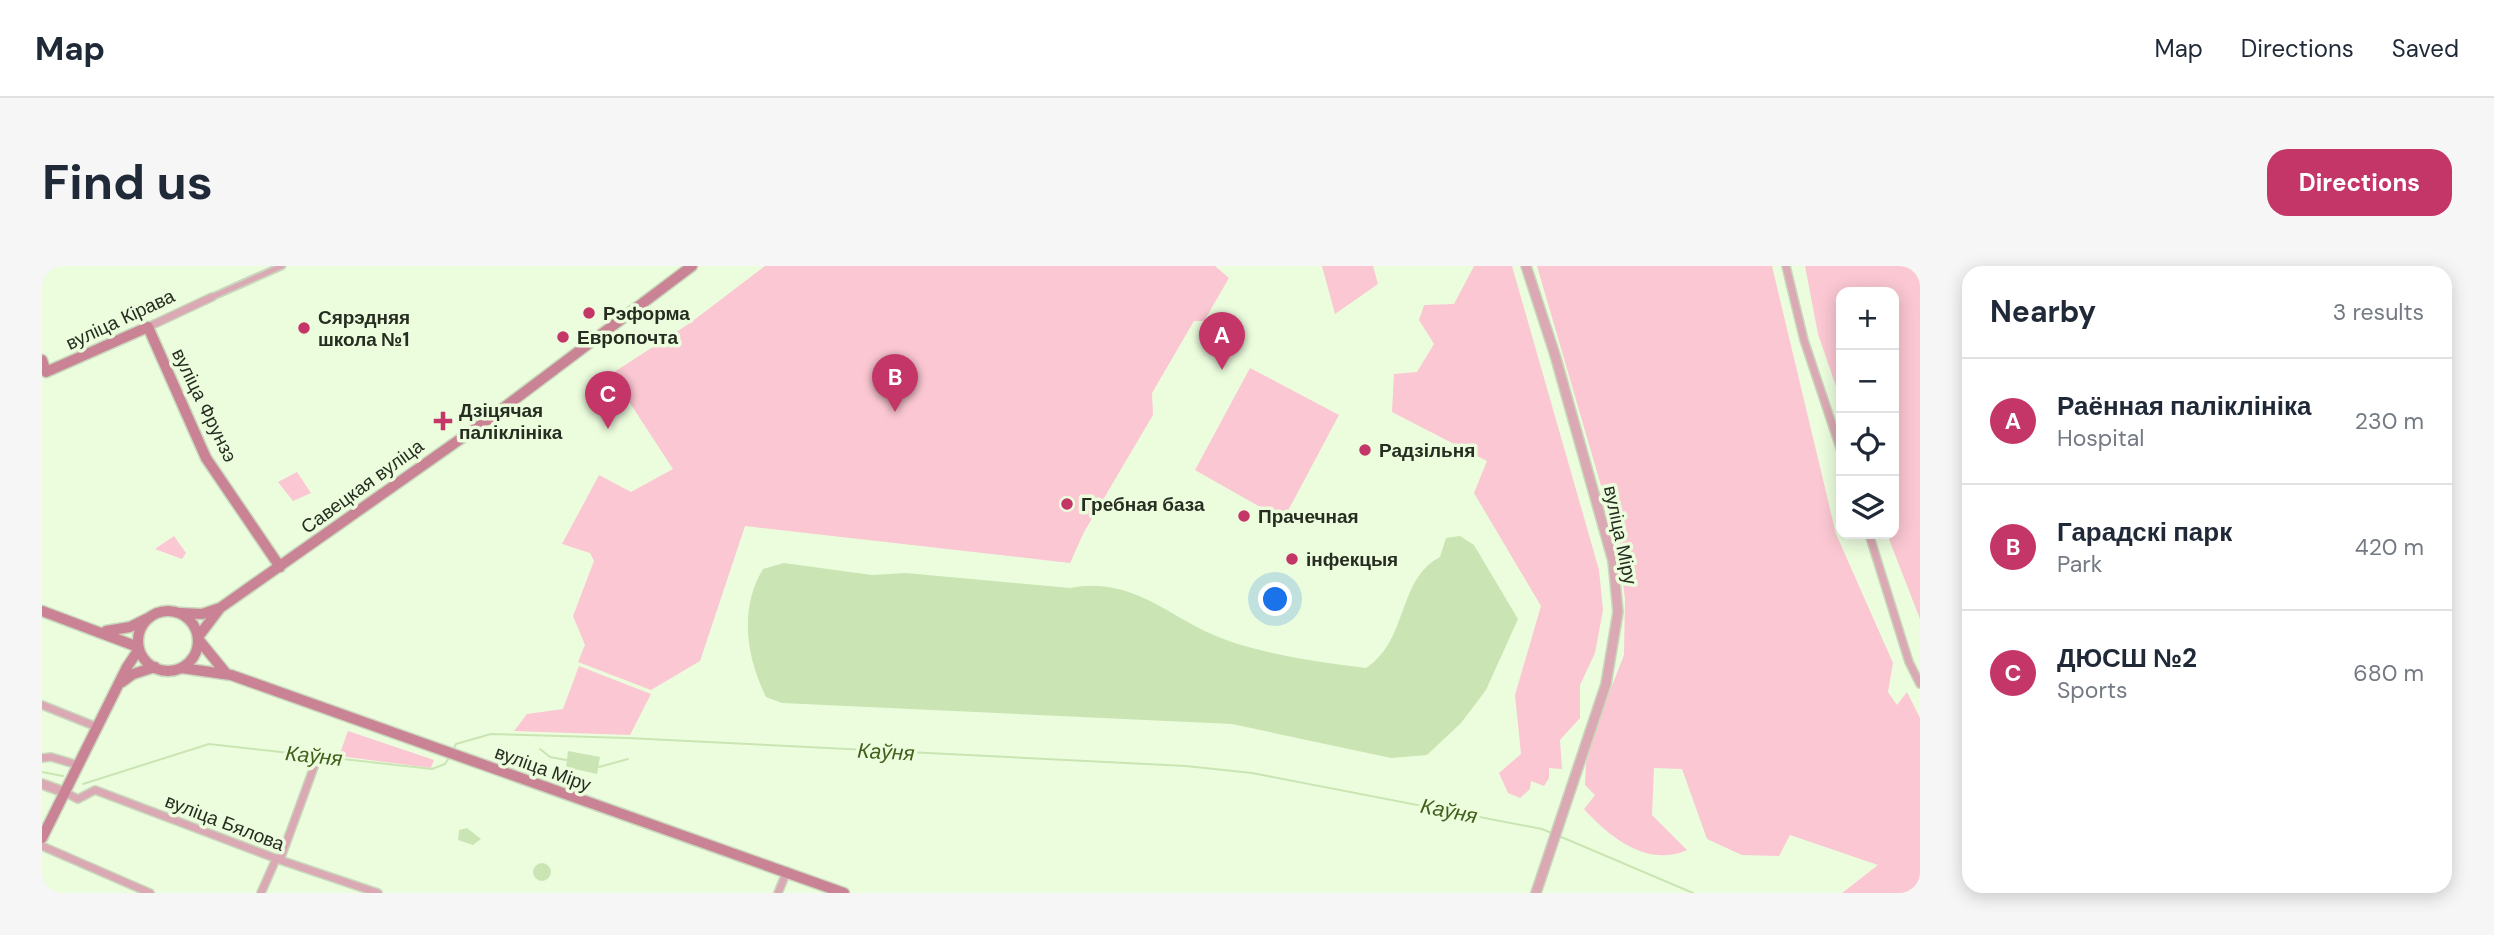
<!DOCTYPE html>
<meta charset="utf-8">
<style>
:root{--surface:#fff;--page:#f6f6f7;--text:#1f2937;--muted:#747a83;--line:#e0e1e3;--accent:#c33667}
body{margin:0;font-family:"DM Sans",sans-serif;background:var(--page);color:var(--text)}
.controls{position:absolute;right:21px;top:21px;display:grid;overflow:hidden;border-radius:14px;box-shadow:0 4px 18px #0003}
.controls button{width:63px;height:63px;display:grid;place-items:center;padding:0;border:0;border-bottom:2px solid var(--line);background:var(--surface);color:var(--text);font:35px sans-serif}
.you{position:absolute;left:1234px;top:334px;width:24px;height:24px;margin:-18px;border:5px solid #fff;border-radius:50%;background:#1a73e8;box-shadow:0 0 0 10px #1a73e833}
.badge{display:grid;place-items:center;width:46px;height:46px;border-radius:50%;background:var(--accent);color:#fff;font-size:23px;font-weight:700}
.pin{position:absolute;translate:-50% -58px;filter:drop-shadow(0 2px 4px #0008)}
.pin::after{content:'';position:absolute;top:37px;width:24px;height:21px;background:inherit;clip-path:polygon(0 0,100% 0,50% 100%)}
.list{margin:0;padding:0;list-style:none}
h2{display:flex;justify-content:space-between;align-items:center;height:91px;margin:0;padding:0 28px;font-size:30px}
h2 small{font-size:23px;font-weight:400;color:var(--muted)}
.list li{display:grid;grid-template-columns:46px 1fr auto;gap:21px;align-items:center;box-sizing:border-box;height:126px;padding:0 28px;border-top:2px solid var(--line)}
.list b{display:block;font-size:26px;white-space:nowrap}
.list p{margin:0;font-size:23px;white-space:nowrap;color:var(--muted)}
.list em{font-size:23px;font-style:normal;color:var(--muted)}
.icon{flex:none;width:38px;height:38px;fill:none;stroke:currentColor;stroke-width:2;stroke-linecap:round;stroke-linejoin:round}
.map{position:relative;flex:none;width:1878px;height:627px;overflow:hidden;border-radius:21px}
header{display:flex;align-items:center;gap:42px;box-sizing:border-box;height:98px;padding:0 35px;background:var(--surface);border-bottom:2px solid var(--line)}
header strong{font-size:33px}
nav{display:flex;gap:38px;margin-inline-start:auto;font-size:24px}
.intro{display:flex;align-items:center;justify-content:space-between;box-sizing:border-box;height:168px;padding:0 42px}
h1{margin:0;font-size:49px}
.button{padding:18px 32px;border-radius:21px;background:var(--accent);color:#fff;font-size:24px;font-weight:700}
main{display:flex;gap:42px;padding:0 42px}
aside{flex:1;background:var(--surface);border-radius:21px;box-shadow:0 4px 18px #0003}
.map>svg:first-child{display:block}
.green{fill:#fac7d2}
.water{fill:#cae5b3}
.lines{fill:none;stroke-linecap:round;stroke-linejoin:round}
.stream{stroke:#cae5b3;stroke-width:2}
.pedestrian-casing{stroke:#c9d8bc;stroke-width:9}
.minor-casing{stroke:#c9d8bc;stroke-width:10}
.tertiary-casing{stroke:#c9d8bc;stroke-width:12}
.secondary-casing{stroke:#c9d8bc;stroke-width:13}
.pedestrian{stroke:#dba9b4;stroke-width:5}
.minor{stroke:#dba9b4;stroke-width:7}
.tertiary{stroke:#dba9b4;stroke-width:9}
.secondary{stroke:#ca8394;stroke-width:10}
.poi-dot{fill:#c33667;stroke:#ecfdde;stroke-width:2.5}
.labels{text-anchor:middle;stroke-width:7;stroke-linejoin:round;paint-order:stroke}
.poi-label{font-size:19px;font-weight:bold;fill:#272d21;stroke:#ecfdde;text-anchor:start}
.street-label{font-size:19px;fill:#272d21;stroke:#ecfdde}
.water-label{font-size:21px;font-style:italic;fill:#41601b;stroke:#ecfdde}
</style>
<header>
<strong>Map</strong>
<nav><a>Map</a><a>Directions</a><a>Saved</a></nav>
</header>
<div class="intro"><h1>Find us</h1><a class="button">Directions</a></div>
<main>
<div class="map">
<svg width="1878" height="627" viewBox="0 0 1878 627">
<rect width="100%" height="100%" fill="#ecfdde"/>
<path class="green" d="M723 0H1173L1187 12 1162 55H1152L1110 127 1111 149 1042 266 1028 297 703 260 658 395 609 424 536 396 543 379 531 350 552 295 548 287 520 278 557 209 589 226 631 203 569 108 648 57Z
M1280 0H1331L1336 18 1293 48Z
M1432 0H1470L1557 304 1561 344 1553 387 1538 419V452L1518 474 1520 503 1507 502V512L1502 520 1489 515 1488 523 1478 532 1466 527 1457 507 1479 488 1473 429 1499 340 1432 227 1445 195 1350 146 1352 108 1375 106 1392 78 1377 54 1382 39 1412 38Z
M1495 0H1730L1794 268 1851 397 1846 426 1855 439 1865 426 1878 452V627H1800L1836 599 1748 569 1737 590 1700 589 1665 573 1640 503 1612 502 1610 549 1645 584C1606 602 1567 571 1542 543L1553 529 1543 519 1544 497 1556 456 1582 389 1583 333 1576 278Z
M1763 0H1878V353L1845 268H1852V26H1799V135L1776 68Z
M1208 102 1297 149 1241 254 1153 204Z
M255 206 269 227 251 235 236 216Z
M132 270 144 287 140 293 113 283Z
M537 400 609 428 588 469 472 465 485 448 521 443Z
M306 465 392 494 389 502 297 490Z"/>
<path class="water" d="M1418 270 1432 279 1476 353 1444 424 1419 457 1385 489 1349 492 1190 458 740 437 724 431C704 390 697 343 721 303L742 297 830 309 864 307 1028 322C1094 309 1130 356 1187 375 1231 390 1279 396 1324 402 1367 374 1355 313 1398 291L1404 272Z
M526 485 558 491 555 508 524 501Z
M425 562 439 573 431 579 416 574 417 564Z
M491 606a9 9 0 1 1 18 0a9 9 0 1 1-18 0Z"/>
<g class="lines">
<path class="stream" d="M498 483 508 491 524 494
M410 485 414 478 449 468 585 472 1144 500 1210 507 1500 563 1512 568
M557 501 586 493
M0 506 21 510
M41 518 167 478 390 503 403 498 408 490
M1517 570 1651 627"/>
<defs>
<path id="pedestrian" d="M170 31 240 0"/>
<path id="minor" d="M1744 0 1762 74 1799 185
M106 61 170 31
M1827 268 1867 396 1878 418
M0 439 55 461
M0 492 9 491 36 499
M22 526 36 533 53 524 238 594 336 627
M0 580 108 627
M238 594 272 501
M219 627 234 593
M736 627 745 605"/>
<path id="tertiary" d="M1484 0 1513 89 1571 295 1576 346 1564 418 1494 627
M0 518 22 526"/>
<path id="secondary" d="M0 94 4 106 106 61 164 192 238 301
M0 345 96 381
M96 375a30 30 0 1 1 60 0a30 30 0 1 1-60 0Z
M138 347 160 348 178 342
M64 365 88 361 106 352
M156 371 178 342 444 155 650 0
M156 373 183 406
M140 402 189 409 802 627
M80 416 91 408 113 401
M0 572 85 401 97 383"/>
</defs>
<use href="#pedestrian" class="pedestrian-casing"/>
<use href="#minor" class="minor-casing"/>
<use href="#tertiary" class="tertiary-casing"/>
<use href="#secondary" class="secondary-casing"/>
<use href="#pedestrian" class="pedestrian"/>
<use href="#minor" class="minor"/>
<use href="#tertiary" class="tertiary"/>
<use href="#secondary" class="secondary"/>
</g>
<g class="poi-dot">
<circle cx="547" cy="47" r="7"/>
<circle cx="262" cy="62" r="7"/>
<circle cx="521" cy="71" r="7"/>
<path d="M397.5 144.5h7v7h7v7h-7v7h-7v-7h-7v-7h7z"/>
<circle cx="1323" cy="184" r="7"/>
<circle cx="1025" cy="238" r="7"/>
<circle cx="1202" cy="250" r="7"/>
<circle cx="1250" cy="293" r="7"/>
</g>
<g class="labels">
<g class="poi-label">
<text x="561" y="54">Рэформа</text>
<text x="276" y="58">Сярэдняя<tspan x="276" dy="22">школа №1</tspan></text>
<text x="535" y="78">Европочта</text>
<text x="417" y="151">Дзіцячая<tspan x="417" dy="22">паліклініка</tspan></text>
<text x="1337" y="191">Радзільня</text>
<text x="1039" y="245">Гребная база</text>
<text x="1216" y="257">Прачечная</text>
<text x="1264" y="300">інфекцыя</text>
</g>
<g class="street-label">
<text transform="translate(78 53) rotate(-25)" y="7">вуліца Кірава</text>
<text transform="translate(163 139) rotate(64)" y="7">вуліца Фрунзэ</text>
<text transform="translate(320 220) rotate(-36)" y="7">Савецкая вуліца</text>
<text transform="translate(1579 269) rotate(78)" y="7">вуліца Міру</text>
<text transform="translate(501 502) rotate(20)" y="7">вуліца Міру</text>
<text transform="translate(183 556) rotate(21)" y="7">вуліца Бялова</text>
</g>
<g class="water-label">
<text transform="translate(844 486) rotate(3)" y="7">Каўня</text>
<text transform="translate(272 490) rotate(6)" y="7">Каўня</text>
<text transform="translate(1407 545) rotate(11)" y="7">Каўня</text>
</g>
</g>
</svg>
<div class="controls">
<button>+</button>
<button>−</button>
<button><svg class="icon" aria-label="locate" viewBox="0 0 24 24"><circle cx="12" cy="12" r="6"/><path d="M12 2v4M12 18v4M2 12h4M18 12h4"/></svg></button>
<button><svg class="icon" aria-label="layers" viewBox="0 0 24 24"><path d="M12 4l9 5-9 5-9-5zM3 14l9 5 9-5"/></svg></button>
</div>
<div class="you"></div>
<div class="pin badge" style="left:1180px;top:104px">A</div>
<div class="pin badge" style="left:853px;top:146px">B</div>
<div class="pin badge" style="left:566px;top:163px">C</div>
</div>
<aside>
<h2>Nearby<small>3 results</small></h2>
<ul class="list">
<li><span class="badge">A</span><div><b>Раённая паліклініка</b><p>Hospital</p></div><em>230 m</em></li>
<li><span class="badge">B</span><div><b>Гарадскі парк</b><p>Park</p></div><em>420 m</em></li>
<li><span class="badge">C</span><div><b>ДЮСШ №2</b><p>Sports</p></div><em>680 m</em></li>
</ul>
</aside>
</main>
